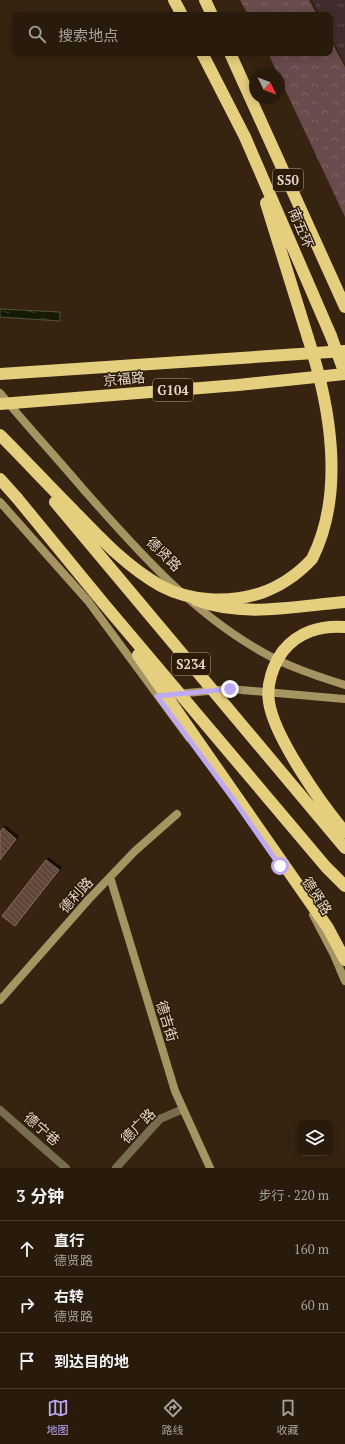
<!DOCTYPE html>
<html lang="zh">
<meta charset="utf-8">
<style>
:root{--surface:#291b0c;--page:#312415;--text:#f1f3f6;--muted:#a5a19d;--line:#45392d;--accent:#bfa8f4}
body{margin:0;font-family:"PT Serif","Noto Sans SC",serif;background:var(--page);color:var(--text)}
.controls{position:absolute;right:12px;bottom:12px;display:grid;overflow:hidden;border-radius:8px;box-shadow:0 2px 10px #0003}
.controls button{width:36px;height:36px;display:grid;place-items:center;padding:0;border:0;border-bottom:1px solid var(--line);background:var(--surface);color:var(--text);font:20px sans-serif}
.compass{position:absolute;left:249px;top:68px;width:36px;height:36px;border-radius:50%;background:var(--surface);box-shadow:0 2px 10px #0003;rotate:133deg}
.stop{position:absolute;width:12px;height:12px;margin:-9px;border:3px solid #bfa8f4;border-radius:50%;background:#fff}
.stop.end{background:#bfa8f4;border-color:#fff;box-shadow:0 1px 4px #0008}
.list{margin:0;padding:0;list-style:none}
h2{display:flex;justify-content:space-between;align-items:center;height:52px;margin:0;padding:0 16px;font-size:17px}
h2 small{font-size:13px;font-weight:400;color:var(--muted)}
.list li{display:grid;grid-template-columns:26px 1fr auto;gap:12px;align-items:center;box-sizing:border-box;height:56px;padding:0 16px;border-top:1px solid var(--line)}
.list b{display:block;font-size:15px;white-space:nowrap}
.list p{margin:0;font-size:13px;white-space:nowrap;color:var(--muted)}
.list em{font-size:13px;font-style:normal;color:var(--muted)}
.icon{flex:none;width:22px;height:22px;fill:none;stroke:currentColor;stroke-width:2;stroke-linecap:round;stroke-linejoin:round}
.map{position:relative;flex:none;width:345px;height:1168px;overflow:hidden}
.search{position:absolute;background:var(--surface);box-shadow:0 2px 10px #0003;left:12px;right:12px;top:12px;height:44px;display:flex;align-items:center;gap:10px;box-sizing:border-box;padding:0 14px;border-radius:8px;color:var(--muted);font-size:15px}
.sheet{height:220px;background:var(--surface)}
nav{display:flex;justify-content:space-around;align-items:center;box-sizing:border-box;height:56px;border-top:1px solid var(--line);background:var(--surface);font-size:11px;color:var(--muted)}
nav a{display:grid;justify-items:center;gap:2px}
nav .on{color:var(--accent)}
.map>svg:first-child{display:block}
.forest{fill:url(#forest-crowns)}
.park{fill:url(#park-tufts)}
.water{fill:url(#water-ripples);stroke:#53533f}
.building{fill:url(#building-back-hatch);stroke:#896a5f;filter:url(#shadow)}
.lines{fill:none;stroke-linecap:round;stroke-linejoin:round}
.street{stroke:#776e4f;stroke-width:8}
.secondary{stroke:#a49563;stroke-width:8}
.highway{stroke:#e6ce7f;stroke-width:12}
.highway-bridge{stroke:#e6ce7f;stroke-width:12}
.route{stroke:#bfa8f4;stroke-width:5}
.labels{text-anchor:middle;stroke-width:3;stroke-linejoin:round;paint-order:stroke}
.shield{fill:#2c1b06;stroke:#ad9f90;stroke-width:1}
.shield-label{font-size:13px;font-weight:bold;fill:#e4d7cb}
.street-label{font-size:14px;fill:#e4d7cb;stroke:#2c1b06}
</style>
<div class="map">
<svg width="345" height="1168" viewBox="0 0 345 1168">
<defs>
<pattern id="forest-crowns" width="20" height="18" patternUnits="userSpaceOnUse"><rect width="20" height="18" fill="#6a4b4d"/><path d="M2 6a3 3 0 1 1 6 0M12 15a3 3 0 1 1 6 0" fill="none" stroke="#7f6465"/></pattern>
<pattern id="park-tufts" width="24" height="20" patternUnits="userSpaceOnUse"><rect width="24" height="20" fill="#412c2d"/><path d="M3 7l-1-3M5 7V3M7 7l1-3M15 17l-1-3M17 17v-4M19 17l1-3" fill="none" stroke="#5c4a4a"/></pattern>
<pattern id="water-ripples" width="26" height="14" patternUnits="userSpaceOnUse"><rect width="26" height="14" fill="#151a03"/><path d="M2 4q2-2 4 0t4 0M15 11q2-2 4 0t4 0" fill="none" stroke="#373b26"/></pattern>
<pattern id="building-back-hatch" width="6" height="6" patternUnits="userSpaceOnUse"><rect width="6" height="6" fill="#61453a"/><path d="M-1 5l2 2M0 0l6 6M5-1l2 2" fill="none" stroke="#785f55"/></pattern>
<filter id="shadow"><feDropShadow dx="2.5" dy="-2.5" stdDeviation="0" flood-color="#0009"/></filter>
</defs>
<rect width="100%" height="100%" fill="#372410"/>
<path class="forest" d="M240 0H309L317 15H248Z
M330 39 345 67V217L268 53H330Z"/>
<path class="park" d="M312 0H345V63L330 35V15H320Z"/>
<path class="water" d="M0 309 60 312V321L0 317Z"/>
<path class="building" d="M3 828 16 839 0 860V832Z
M46 860 59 870 15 926 2 916Z"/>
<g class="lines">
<path class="street" d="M0 1110 66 1168
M116 1168 160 1119 183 1109"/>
<path class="secondary" d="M0 393C27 426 56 457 83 489 137 550 192 613 264 653 289 667 317 676 345 685
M0 502 88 601 189 738
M176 694 230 689 345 699
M110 877 175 1091 210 1168
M313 915 334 955 345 981
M0 1000 89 899 135 851 177 814"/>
<path class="highway" d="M174 0 182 15
M205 0 212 15
M202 53 245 137 331 336
M230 53 345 307
M266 203 308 338
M0 374 345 351
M0 404 238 385 345 374
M0 479 17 498
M196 600C243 618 296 606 345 602"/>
<path class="highway-bridge" d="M331 336 345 374
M0 435C25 460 49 486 74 511 100 538 127 567 161 586 191 602 229 603 261 593 281 586 298 574 312 559 345 494 331 408 308 338
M17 498 104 604 326 867 345 886
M55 502 345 848
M345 627C321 625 298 632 283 651 273 665 266 685 269 702 274 737 322 805 345 832
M138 655 328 928 345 960"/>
</g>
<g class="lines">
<path class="route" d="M230 689 157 696 236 803 280 866"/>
</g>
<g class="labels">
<g class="shield">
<rect x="273" y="169" width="30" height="22" rx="3"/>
<rect x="153" y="379" width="40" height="22" rx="3"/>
<rect x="172" y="653" width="38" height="22" rx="3"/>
</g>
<g class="shield-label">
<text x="288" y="185">S50</text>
<text x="173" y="395">G104</text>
<text x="191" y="669">S234</text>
</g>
<g class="street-label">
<text transform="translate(301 228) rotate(67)" y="5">南五环</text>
<text transform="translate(124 379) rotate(-5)" y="5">京福路</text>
<text transform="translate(164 554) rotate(45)" y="5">德贤路</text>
<text transform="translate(76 895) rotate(-48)" y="5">德利路</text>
<text transform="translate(317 896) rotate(57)" y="5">德贤路</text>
<text transform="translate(167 1021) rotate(73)" y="5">德吉街</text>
<text transform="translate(138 1126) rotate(-45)" y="5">德广路</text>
<text transform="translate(42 1129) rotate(41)" y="5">德宁巷</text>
</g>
</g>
</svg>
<div class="controls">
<button><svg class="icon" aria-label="layers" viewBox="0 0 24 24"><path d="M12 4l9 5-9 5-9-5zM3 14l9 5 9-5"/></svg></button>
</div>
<svg class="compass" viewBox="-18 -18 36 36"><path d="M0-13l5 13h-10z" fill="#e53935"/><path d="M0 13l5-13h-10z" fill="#a5a19d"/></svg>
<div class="stop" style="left:280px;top:866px"></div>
<div class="stop end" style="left:230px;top:689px"></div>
<div class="search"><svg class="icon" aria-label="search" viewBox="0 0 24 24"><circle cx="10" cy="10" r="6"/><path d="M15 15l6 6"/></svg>搜索地点</div>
</div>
<section class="sheet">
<h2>3 分钟<small>步行 · 220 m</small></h2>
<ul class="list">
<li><svg class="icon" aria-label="ahead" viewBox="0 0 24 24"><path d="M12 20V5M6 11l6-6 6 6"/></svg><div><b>直行</b><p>德贤路</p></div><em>160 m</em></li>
<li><svg class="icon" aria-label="right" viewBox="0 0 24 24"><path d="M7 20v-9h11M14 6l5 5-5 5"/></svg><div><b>右转</b><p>德贤路</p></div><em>60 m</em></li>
<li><svg class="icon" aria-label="arrive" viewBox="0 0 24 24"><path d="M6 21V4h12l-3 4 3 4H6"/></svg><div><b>到达目的地</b></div></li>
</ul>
</section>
<nav>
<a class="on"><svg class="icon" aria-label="map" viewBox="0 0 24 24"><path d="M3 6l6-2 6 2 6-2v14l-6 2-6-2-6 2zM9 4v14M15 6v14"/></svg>地图</a>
<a><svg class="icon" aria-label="directions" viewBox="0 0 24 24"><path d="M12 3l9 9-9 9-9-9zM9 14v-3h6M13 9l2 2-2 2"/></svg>路线</a>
<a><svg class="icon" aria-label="saved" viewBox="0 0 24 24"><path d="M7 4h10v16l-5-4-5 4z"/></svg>收藏</a>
</nav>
